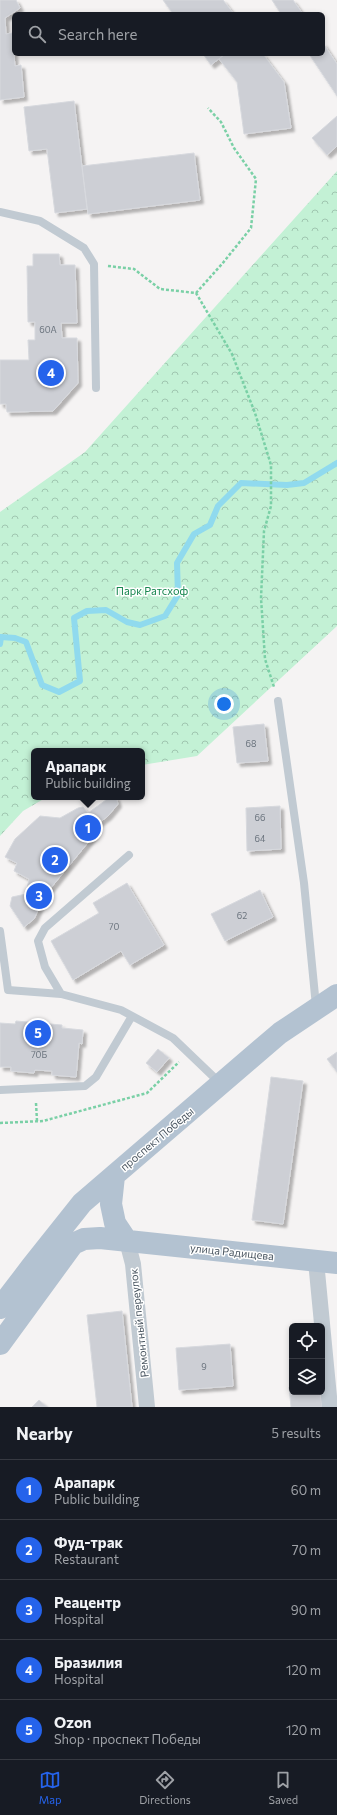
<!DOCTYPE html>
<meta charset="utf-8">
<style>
:root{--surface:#171b24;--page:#20242c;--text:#f1f3f6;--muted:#9ea1a6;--line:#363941;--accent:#2563eb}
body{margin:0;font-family:Commissioner,sans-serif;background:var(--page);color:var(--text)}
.controls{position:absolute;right:12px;bottom:12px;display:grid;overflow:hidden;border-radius:6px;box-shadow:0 2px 6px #0003}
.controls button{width:36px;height:36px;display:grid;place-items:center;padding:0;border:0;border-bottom:1px solid var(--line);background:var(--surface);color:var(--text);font:20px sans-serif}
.you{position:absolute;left:224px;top:704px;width:14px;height:14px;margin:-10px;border:3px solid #fff;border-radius:50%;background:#1a73e8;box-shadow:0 0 0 6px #1a73e833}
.badge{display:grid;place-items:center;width:26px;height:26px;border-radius:50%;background:var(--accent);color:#fff;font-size:13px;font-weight:700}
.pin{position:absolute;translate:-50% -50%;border:2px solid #fff;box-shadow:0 1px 4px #0006}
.popup{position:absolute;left:31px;top:748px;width:114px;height:52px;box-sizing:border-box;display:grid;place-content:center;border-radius:6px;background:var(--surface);filter:drop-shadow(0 1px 3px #0005);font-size:13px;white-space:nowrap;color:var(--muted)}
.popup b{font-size:15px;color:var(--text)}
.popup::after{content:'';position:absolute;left:50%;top:100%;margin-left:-8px;border:8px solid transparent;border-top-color:var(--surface)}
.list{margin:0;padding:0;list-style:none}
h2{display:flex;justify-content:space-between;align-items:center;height:52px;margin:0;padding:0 16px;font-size:17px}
h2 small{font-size:13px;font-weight:400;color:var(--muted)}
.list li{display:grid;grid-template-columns:26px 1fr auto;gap:12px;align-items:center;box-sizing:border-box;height:60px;padding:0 16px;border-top:1px solid var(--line)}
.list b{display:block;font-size:15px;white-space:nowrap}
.list p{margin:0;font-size:13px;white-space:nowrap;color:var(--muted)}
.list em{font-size:13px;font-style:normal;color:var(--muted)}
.icon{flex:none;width:22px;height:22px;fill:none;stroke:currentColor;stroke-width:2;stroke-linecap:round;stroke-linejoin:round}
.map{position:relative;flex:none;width:337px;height:1407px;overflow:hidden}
.search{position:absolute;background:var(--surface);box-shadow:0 2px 6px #0003;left:12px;right:12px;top:12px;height:44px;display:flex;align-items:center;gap:10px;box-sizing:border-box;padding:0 14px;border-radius:6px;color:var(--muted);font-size:15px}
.sheet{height:352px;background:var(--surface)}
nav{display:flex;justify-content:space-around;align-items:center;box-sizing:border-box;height:56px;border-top:1px solid var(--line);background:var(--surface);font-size:11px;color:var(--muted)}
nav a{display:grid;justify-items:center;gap:2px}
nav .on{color:var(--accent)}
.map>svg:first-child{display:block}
.forest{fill:url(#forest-crowns)}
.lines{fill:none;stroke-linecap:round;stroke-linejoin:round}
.stream{stroke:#90daee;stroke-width:6}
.building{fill:#cdcfd5;stroke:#d7d9de;filter:url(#shadow)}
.path{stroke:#7ad0a6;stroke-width:2.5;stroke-dasharray:3 2;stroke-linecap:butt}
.lane{stroke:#c1cad2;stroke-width:8}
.street{stroke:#c1cad2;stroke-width:16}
.primary{stroke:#b3c2d1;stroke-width:22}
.labels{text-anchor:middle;stroke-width:3;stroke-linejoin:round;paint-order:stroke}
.number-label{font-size:9px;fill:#6b747e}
.park-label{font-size:11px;fill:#17864f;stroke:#fff}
.street-label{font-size:11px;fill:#4a5661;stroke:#fff}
</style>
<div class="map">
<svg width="337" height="1407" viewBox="0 0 337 1407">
<defs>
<pattern id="forest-crowns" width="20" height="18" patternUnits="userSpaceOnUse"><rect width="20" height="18" fill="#c3f1d5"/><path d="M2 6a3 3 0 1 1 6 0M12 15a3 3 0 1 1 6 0" fill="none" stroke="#a0c6b0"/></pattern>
<filter id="shadow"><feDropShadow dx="3.5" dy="3.5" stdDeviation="1" flood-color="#0004"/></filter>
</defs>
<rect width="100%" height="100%" fill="#f5f3f3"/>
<path class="forest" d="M337 171V626L197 756 142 765V751H34V797H47L23 811 0 836V512L85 452Z"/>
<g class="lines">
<path class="stream" d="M0 644 1 637 15 638 26 642 42 685 59 692 80 681 74 618 87 611 106 610 127 622 140 625 165 616 178 595 177 563 194 534 210 525 218 506 241 483 287 485 304 483 337 463"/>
</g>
<path class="building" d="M0 0H16L20 8 5 18 6 34 12 33 15 66 21 65 24 97 0 100Z
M163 0H223L234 14H173Z
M272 0H293L303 14H281Z
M323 43 337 64V96L309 54H323Z
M203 54H225L211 65Z
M225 54H263L284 82 291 128 244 134 237 82 219 59Z
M74 101 87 209 55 213 47 149 29 151 24 107Z
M337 116V146L327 155 312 138Z
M194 153 200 200 88 214 82 166Z
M33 254H59L60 265H75L77 323H61L62 338H77L78 383 53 411 7 412 6 404H0V360H29L28 340H35V322H28L27 266H33Z
M264 724 268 761 237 763 233 727Z
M110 797H116L118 804 108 816 91 829 95 834 45 895 34 919 24 927 10 906 12 897 26 894 29 879 14 871 17 863 5 857 15 839 40 816 60 818 78 808 83 807 88 813Z
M280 806 281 849 247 851 246 808Z
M127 883 164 945 130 965 121 951 73 980 51 941 99 913 93 903Z
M260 890 273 917 225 941 211 914Z
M16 1021 62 1025V1028L83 1030 82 1044 79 1043 76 1077 52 1075V1071L35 1070 34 1073 11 1071V1067H0V1023L15 1024Z
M158 1049 169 1058 157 1072 146 1063Z
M337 1052V1072L327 1059Z
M271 1077 303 1081 283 1224 252 1220Z
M122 1311 132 1407H97L87 1315Z
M230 1344 233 1386 179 1390 176 1348Z
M292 1386V1392H320L322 1407H291L289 1387Z
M39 1400 47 1407H32Z"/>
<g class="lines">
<path class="path" d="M108 266 134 269 160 289 196 293 232 354 255 413 271 465V506L264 531 261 598 265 659 274 687
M196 293 222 264 251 228 256 179 234 148 221 122 208 108
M36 1103 37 1121
M0 1123 43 1121 147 1093 179 1062"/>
<path class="lane" d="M0 212 40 221 84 248 94 264 96 388
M278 701 304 883 316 1006
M129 855 45 928 38 941 45 967 61 994 121 1010 173 1038 221 1084
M0 931 8 990 61 994
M0 1090 85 1086 96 1077 132 1016"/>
<path class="street" d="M127 1241 133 1264 147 1407
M316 1261 330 1407"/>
<path class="primary" d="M114 1176 111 1204 115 1223 127 1241
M0 1308 32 1266 82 1203 280 1033 337 995
M0 1344 73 1244 84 1239 100 1238 337 1263"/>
</g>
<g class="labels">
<g class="number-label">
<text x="48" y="333">60А</text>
<text x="251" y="747">68</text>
<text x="260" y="821">66</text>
<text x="260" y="842">64</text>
<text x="242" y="919">62</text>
<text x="114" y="930">70</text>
<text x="39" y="1058">70Б</text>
<text x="204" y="1370">9</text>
</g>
<g class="park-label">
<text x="152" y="595">Парк Ратсхоф</text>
</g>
<g class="street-label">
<text transform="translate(157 1139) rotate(-40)" y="4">проспект Победы</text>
<text transform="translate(232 1252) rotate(6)" y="4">улица Радищева</text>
<text transform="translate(139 1323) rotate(-96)" y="4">Ремонтный переулок</text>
</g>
</g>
</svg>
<div class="controls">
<button><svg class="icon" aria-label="locate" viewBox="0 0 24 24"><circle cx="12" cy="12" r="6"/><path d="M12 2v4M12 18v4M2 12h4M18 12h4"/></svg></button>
<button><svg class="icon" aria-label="layers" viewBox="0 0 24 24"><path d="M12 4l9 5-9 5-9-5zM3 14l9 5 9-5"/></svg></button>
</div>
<div class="you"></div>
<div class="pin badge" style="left:88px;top:828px">1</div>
<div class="popup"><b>Арапарк</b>Public building</div>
<div class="pin badge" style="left:55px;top:860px">2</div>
<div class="pin badge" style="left:39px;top:896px">3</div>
<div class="pin badge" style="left:51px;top:373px">4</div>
<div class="pin badge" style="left:38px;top:1033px">5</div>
<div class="search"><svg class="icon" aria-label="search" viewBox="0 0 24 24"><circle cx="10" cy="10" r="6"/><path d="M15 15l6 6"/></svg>Search here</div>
</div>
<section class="sheet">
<h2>Nearby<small>5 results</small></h2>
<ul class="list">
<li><span class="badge">1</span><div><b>Арапарк</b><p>Public building</p></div><em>60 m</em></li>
<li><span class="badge">2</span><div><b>Фуд-трак</b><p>Restaurant</p></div><em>70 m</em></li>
<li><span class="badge">3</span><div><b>Реацентр</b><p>Hospital</p></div><em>90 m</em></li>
<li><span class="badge">4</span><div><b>Бразилия</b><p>Hospital</p></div><em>120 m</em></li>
<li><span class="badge">5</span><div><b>Ozon</b><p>Shop · проспект Победы</p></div><em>120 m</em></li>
</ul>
</section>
<nav>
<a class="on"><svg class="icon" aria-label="map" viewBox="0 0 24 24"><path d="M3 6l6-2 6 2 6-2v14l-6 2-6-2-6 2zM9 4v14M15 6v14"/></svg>Map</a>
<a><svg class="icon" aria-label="directions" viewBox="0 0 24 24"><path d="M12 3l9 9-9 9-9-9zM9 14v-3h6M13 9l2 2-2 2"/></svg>Directions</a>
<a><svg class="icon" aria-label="saved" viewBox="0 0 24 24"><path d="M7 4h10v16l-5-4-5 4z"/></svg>Saved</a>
</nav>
